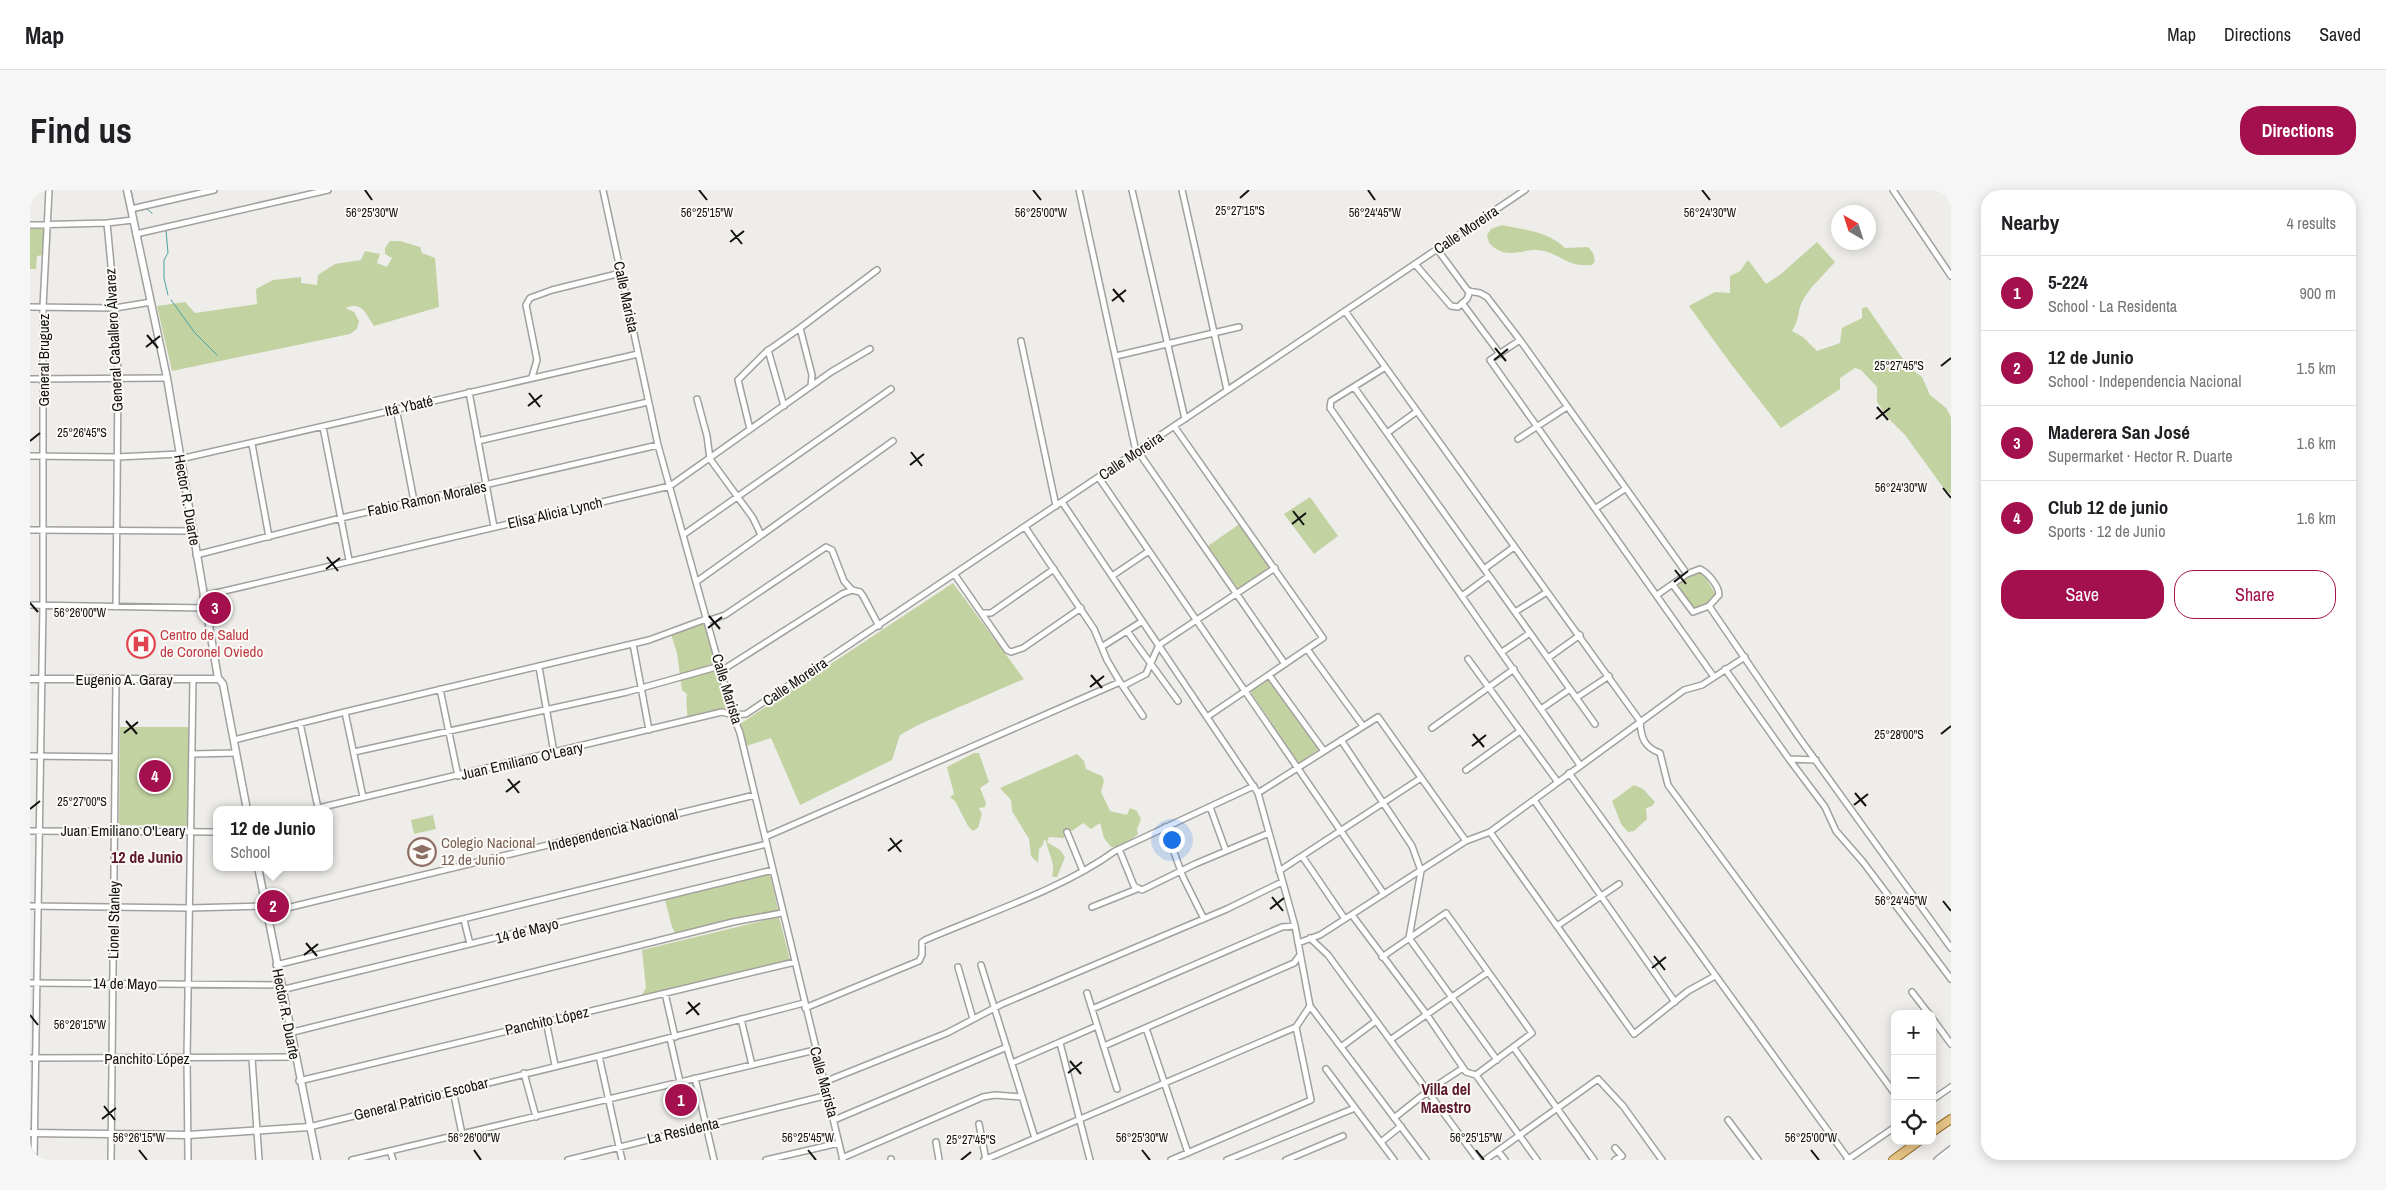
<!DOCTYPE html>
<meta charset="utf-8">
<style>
:root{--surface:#fff;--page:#f6f6f6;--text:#202124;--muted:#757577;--line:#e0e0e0;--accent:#a4104d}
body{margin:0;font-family:"Archivo Narrow",sans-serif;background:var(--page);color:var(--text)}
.controls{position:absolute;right:15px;bottom:15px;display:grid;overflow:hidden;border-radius:10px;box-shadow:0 2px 12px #0003}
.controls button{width:45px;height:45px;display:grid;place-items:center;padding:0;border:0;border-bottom:1px solid var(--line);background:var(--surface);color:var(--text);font:25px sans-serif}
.compass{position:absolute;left:1801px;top:15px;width:45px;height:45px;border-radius:50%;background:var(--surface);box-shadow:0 2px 12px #0003;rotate:321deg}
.you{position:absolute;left:1141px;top:649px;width:18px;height:18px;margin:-12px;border:4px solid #fff;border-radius:50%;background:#1a73e8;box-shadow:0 0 0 8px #1a73e833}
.badge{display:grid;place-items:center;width:32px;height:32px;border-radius:50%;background:var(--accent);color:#fff;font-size:16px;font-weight:700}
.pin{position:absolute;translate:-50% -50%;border:2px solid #fff;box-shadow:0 1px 5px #0006}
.popup{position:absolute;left:183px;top:616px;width:120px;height:65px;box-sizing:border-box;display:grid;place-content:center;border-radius:10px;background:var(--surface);filter:drop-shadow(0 1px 4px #0005);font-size:16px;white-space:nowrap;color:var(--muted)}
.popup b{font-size:19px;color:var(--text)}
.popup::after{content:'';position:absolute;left:50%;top:100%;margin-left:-10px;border:10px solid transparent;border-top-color:var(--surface)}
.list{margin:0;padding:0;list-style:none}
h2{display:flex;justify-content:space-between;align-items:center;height:65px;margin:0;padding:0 20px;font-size:21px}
h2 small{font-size:16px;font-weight:400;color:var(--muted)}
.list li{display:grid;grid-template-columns:32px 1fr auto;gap:15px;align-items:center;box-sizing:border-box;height:75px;padding:0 20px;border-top:1px solid var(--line)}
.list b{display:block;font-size:19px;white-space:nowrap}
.list p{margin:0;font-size:16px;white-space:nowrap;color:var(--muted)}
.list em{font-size:16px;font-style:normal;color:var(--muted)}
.actions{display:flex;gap:10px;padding:15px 20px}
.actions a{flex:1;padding:11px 0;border:1px solid var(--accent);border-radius:20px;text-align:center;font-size:18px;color:var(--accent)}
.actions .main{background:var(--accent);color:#fff}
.icon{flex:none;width:28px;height:28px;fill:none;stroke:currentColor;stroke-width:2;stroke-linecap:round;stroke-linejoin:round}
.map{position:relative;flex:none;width:1921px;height:970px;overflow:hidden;border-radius:20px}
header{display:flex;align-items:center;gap:30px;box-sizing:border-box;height:70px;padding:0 25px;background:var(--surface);border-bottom:1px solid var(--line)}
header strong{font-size:24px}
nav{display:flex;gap:28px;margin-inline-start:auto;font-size:18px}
.intro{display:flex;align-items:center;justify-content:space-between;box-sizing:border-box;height:120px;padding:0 30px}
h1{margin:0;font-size:35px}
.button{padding:12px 22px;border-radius:20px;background:var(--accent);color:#fff;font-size:18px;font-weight:700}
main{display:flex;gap:30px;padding:0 30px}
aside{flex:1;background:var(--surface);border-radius:20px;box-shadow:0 2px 12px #0003}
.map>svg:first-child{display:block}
.green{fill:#c2d2a1}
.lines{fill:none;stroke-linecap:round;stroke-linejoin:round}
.stream{stroke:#4aa1a3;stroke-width:1}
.minor-casing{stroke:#a1a09e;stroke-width:8}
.tertiary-casing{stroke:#a1a09e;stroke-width:9}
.primary-casing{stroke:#8f6926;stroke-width:10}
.minor{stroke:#fff;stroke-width:5}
.tertiary{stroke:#fff;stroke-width:6}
.primary{stroke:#e4c184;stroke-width:8}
.ticks{fill:none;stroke:#131211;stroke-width:2}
.labels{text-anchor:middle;stroke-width:4;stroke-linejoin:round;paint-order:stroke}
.street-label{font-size:15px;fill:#131211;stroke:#fcfaf7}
.health-label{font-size:15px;fill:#be3a42;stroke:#fcfaf7;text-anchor:start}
.education-label{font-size:15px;fill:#785e54;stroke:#fcfaf7;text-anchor:start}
.neighbourhood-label{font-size:16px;font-weight:bold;fill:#5c182e;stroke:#fcfaf7}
.ticks-label{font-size:12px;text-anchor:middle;fill:#131211;stroke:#fcfaf7;stroke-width:4;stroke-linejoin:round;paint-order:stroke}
</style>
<header>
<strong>Map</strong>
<nav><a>Map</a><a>Directions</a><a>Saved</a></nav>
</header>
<div class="intro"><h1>Find us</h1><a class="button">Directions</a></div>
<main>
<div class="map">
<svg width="1921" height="970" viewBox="0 0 1921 970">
<rect width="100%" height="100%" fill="#eeedea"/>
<path class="green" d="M1472 35C1495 40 1517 41 1535 58L1558 57 1563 63 1565 71 1562 75C1537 77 1534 66 1514 61 1493 56 1479 73 1459 53L1457 45 1461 39Z
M14 38 13 65 7 66 6 79H0V39Z
M360 51H370L390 57 392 63 405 68 409 117 344 136C335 123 333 111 315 118L324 122 329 131 327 139 320 144 142 181 127 116 155 112 165 123 227 114 226 99 243 90 271 87V93L287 95 288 85 305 74 331 70 335 61 350 64 347 73 357 77 362 68 355 64V58Z
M1787 52 1805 72C1794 85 1780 96 1772 112 1767 122 1770 129 1762 141L1773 147 1787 161 1810 153 1812 138 1832 128V118L1837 117 1870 165 1884 181 1892 187 1900 205 1916 218 1921 227V304L1915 300 1875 245 1858 228 1847 212V197L1831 180 1825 178 1810 188V199L1751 238 1701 174 1659 116 1685 102 1700 103V86L1710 81 1718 70 1736 94 1751 84Z
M1280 307 1308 346 1284 364 1254 324Z
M1211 333 1242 378 1208 399 1178 356Z
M1665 381 1672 382 1686 405 1684 410 1663 419 1646 396 1648 393Z
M923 393 994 489 888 535 870 545 862 570 770 615 741 548 713 557 710 534Z
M676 430 698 519 656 530C659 523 655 513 657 504L652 500 647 463 640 441Z
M1238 489 1289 559 1269 573 1220 501Z
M90 537H160V636L89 635Z
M944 563H949L959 592 950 598 956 613 955 617 949 618 952 624 948 638 943 641 938 636 925 611 920 607 924 604 917 577Z
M1047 564 1054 571 1056 579 1072 586 1074 591 1071 602 1080 621 1097 625 1100 618 1107 621 1111 629 1107 639 1108 644 1091 657H1081L1074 648 1070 633 1061 639 1053 633 1042 641 1037 639 1034 648 1019 647 1017 652 1030 660 1035 667 1027 687H1025L1022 686C1026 673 1018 663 1016 651L1014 649 1013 655 1009 659 1008 673 1001 666 999 649 982 621 981 610 970 598Z
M1604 595 1613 599 1625 612 1622 616 1616 618 1617 629 1604 641 1598 642 1591 634 1582 611Z
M403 625 406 639 384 644 381 630Z
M740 684 748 720 646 745 642 737 635 710Z
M749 727 760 770 695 788 610 808 616 798 612 760Z"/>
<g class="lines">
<path class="stream" d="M101 0 104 14
M107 21 117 19 122 23
M136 40 138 63 134 70V88L138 105
M141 110 165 143 187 165"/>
<defs>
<path id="minor" d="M573 0 628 255 703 525 710 543 813 970
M1049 0 1105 257 1255 474
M1102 0 1155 229
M1152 0 1197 200
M1863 0 1921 86
M101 19 184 0
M77 33 85 118 88 188 86 417
M0 35 77 33 103 30
M106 44 298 0
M1407 59 1438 101 1450 103 1457 107 1490 150 1657 384
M1385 74 1421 116 1428 117 1437 109 1440 101
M1432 113 1470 164
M0 117 85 118 121 112
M1315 121 1610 531C1611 548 1614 557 1630 563L1638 595 1865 904
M1490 150 1460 170 1684 487
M991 151 1026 316
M738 160 754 216
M1086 166 1209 137
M1354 178 1301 211 1300 218 1550 575
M502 187 507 170 496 115 500 108 522 100 591 83
M0 189 137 188
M781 196 782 185 770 138 847 80
M1324 197 1565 534
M439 202 464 337
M667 209 677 246 680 269 723 328 731 345
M366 218 384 311
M1144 236 1293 448 1177 527
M293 237 319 370
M720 239 708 190 736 162 770 138
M1357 243 1386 222
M1488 249 1537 217
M448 251 618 212
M222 254 239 347
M0 266 87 267 149 264
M150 269 608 164
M1069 288 1354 704
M1032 312 1228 603 1265 736 1280 816 1396 970
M1566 318 1595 299
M995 337 1064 439 1077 470 1090 492
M0 340 162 341
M653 345 861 199
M166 365 311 328 628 255
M1454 379 1484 357
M925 385 977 460 981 462 993 458 1051 418
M1082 386 1119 361
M666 392 863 251
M1627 405 1657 384 1670 379C1678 383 1689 396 1689 405L1679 416 1663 422 1643 395
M173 406 640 296 801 182 840 159
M1432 406 1459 386
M0 415 176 418
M1679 416 1770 549 1921 758
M1485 422 1517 402
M952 423H961L1024 379
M677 431 695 425 796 357 802 360 814 391 822 400
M1097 441 1148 511
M603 454 619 540
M1073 456 1111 432
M1277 459 1333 536
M1472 462 1500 443
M1518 468 1550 445
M1438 469 1527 591
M509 477 524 563
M1695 479 1759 569 1786 570
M691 481 812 404 822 400 830 402 833 406 849 436
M1239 485 1294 561
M1093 496 1116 484 1129 455 1245 378
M410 499 428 586
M1546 508 1579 486
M1511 519 1540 499
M315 522 619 450 676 429
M270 533 288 618
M1402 538 1484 479
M204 550 315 522 333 607
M1311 550 1382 656 1391 681 1379 748 1467 870
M324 562 597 502 690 476
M163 564 206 563
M0 566 85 567
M1759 569 1795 617 1806 641 1833 672 1921 789
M1436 580 1490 541
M1539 583 1819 970
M1228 603 1348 527 1436 651
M1504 610 1645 812
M1180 617 1196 661
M280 620 692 522 703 525 716 524 1495 0
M1135 637 1153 687 1174 729
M0 641 187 642
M1037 642 1053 681
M1460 642 1604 844 1658 801 1685 786
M735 647 1090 492 1113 526
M1089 659 1104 696 1112 700 1165 674 1239 643
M1272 666 1315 729
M1249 681 1391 588
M0 716 159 718 235 716
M1062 717 1107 699
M236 723 725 605
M1322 725 1397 825 1436 882 1446 885 1507 970
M434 730 440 754
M1527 736 1589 694
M1280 748 1298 765 1448 970
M1268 753 1290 745 1436 651 1460 642 1654 500 1672 495 1715 467
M1352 767 1416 723 1502 843 1446 885
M246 775 737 654
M951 775 1005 948
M928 777 943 829
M0 793 250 795
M251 800 743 680
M1882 802 1899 824
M635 803 645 847
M1057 803 1087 899
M775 818 889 771 892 765V752L895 750C955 724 1033 699 1085 661L1224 596
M1062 819 1252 737 1265 736
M1902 828 1921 854
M711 829 722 875
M516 831 525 875
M1116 838 1158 963
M259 843 703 732 752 723
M640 848 650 892
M1360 850 1458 782
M1030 853 1060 970
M1074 856 1264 773 1270 765
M1311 857 1346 831
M1484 858 1564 970
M569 866 592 970
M0 868 264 867
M222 868 229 970
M982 873 1067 836
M1296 879 1364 970
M494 883 506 927
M665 888 684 970
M269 891 765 772
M794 892 917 843 972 814 1197 719 1252 692
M423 900 432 944
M1902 910 1921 897
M1364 928 1398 901 1433 878
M804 930 977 857
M1698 930 1728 970
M949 934 956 970
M279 937 569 866 774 813
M906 952 909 970
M1351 952 1371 936
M1585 958 1592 966 1585 970
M360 961 363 970
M1468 961 1475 970
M812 968 953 907 965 905 992 907
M861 969V970
M4 970 13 415V117L19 0
M81 970 86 490
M158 970 157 868 163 489
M322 970 785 860
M538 970 798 905
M736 970 809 953
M954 970 1266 837 1280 816
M1141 970 1281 910 1266 837
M1197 970 1325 918
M1256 970 1313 946
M1455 970 1568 889 1593 916 1632 970
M1817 970 1865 937
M1907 970 1921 959"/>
<path id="tertiary" d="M97 0 137 188 188 488 193 494 217 620
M0 489H189
M228 677 287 970
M0 943 158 945 279 937"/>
<path id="primary" d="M1902 942 1921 929
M1863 970 1889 951"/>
</defs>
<use href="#minor" class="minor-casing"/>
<use href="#tertiary" class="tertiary-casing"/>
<use href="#primary" class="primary-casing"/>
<use href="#minor" class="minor"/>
<use href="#tertiary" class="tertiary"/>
<use href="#primary" class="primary"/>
</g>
<path class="ticks" d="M335 0 342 10M669 0 677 10M1003 0 1011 10M1338 0 1345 10M1672 0 1680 10M1210 8 1219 0M701 40 712 54M700 52 714 41M1083 99 1094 112M1082 111 1096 100M117 145 128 158M116 157 130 146M1465 158 1476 171M1464 170 1478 159M1911 176 1921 168M499 203 510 217M498 216 512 205M1847 217 1858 230M1846 229 1860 218M0 251 10 243M881 262 892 276M880 275 894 264M1913 298 1921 308M1263 321 1274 335M1262 334 1276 323M297 367 308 381M296 379 310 368M1645 380 1656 394M1644 392 1658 381M0 413 8 422M679 426 690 439M678 438 692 427M1061 485 1072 498M1060 497 1074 486M96 531 107 544M94 543 108 532M1443 544 1454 557M1911 544 1921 536M1442 556 1456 545M478 589 489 603M476 602 490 591M1825 603 1836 616M1824 615 1838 604M0 619 10 611M860 648 871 662M858 661 872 650M1242 707 1253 721M1913 711 1921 721M1240 719 1254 708M276 753 287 766M274 765 288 754M1624 766 1635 780M1622 778 1636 767M658 812 669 825M656 824 670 813M0 825 8 835M1040 871 1051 884M1038 883 1052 872M74 916 85 930M72 929 86 918M109 960 117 970M444 960 451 970M778 960 786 970M1112 960 1120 970M1446 960 1454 970M1781 960 1789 970M931 970 941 962"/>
<defs>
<symbol id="hospital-ring" viewBox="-11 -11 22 22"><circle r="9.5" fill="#fcfaf7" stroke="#e0444e" stroke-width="1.5"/><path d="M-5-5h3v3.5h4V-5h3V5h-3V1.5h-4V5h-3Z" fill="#e0444e"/></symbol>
<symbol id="school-ring" viewBox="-11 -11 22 22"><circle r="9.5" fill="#fcfaf7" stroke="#8d6e63" stroke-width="1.5"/><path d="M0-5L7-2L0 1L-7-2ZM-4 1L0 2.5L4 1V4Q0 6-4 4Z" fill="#8d6e63"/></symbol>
</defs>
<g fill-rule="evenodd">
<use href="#hospital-ring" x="95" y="438" width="32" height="32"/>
<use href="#school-ring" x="376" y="646" width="32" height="32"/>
</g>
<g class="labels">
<g class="street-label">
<text transform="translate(1436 40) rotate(-34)" y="5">Calle Moreira</text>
<text transform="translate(596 107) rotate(78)" y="5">Calle Marista</text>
<text transform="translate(84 150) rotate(-93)" y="5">General Caballero Álvarez</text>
<text transform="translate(14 170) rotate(-90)" y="5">General Bruguez</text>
<text transform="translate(379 216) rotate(-13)" y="5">Itá Ybaté</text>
<text transform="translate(1101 266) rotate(-34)" y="5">Calle Moreira</text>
<text transform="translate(397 309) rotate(-12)" y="5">Fabio Ramon Morales</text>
<text transform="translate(157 310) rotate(80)" y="5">Hector R. Duarte</text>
<text transform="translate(525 323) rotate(-13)" y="5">Elisa Alicia Lynch</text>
<text x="94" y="495">Eugenio A. Garay</text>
<text transform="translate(765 492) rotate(-34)" y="5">Calle Moreira</text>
<text transform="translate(697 499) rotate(73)" y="5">Calle Marista</text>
<text transform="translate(492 571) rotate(-13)" y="5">Juan Emiliano O'Leary</text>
<text transform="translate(583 640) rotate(-14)" y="5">Independencia Nacional</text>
<text x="93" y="646">Juan Emiliano O'Leary</text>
<text transform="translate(84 730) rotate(-89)" y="5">Lionel Stanley</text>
<text transform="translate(497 741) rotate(-14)" y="5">14 de Mayo</text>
<text transform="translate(95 794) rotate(1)" y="5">14 de Mayo</text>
<text transform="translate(256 824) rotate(79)" y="5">Hector R. Duarte</text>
<text transform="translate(517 831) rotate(-13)" y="5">Panchito López</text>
<text x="117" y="874">Panchito López</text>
<text transform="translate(794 892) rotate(75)" y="5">Calle Marista</text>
<text transform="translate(391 909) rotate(-14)" y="5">General Patricio Escobar</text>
<text transform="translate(653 941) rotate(-13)" y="5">La Residenta</text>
</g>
<g class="health-label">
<text x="130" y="450">Centro de Salud<tspan x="130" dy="17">de Coronel Oviedo</tspan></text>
</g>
<g class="education-label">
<text x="411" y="658">Colegio Nacional<tspan x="411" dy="17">12 de Junio</tspan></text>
</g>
<g class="neighbourhood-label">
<text x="117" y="673">12 de Junio</text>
<text x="1416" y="905">Villa del<tspan x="1416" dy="18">Maestro</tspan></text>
</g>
</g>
<g class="ticks-label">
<text x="1210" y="25">25°27'15"S</text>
<text x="1680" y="27">56°24'30"W</text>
<text x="342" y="27">56°25'30"W</text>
<text x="677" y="27">56°25'15"W</text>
<text x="1011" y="27">56°25'00"W</text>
<text x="1345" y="27">56°24'45"W</text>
<text x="1869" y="180">25°27'45"S</text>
<text x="52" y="247">25°26'45"S</text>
<text x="1871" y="302">56°24'30"W</text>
<text x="50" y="427">56°26'00"W</text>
<text x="1869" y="549">25°28'00"S</text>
<text x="52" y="616">25°27'00"S</text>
<text x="1871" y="715">56°24'45"W</text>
<text x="50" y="839">56°26'15"W</text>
<text x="109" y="952">56°26'15"W</text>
<text x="444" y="952">56°26'00"W</text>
<text x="778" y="952">56°25'45"W</text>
<text x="1112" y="952">56°25'30"W</text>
<text x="1446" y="952">56°25'15"W</text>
<text x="1781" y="952">56°25'00"W</text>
<text x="941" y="954">25°27'45"S</text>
</g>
</svg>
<div class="controls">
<button>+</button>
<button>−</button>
<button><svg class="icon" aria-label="locate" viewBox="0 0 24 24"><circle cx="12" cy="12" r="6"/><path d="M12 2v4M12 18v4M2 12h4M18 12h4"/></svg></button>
</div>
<svg class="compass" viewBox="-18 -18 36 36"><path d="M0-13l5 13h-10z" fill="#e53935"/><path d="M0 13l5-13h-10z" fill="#757577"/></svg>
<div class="you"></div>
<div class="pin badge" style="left:651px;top:910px">1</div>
<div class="pin badge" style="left:243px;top:716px">2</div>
<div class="popup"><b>12 de Junio</b>School</div>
<div class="pin badge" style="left:185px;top:418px">3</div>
<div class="pin badge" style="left:125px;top:586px">4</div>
</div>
<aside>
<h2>Nearby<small>4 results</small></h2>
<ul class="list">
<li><span class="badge">1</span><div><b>5-224</b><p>School · La Residenta</p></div><em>900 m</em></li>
<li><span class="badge">2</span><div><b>12 de Junio</b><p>School · Independencia Nacional</p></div><em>1.5 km</em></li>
<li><span class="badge">3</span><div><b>Maderera San José</b><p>Supermarket · Hector R. Duarte</p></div><em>1.6 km</em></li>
<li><span class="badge">4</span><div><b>Club 12 de junio</b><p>Sports · 12 de Junio</p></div><em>1.6 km</em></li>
</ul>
<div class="actions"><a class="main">Save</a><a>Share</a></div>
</aside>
</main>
